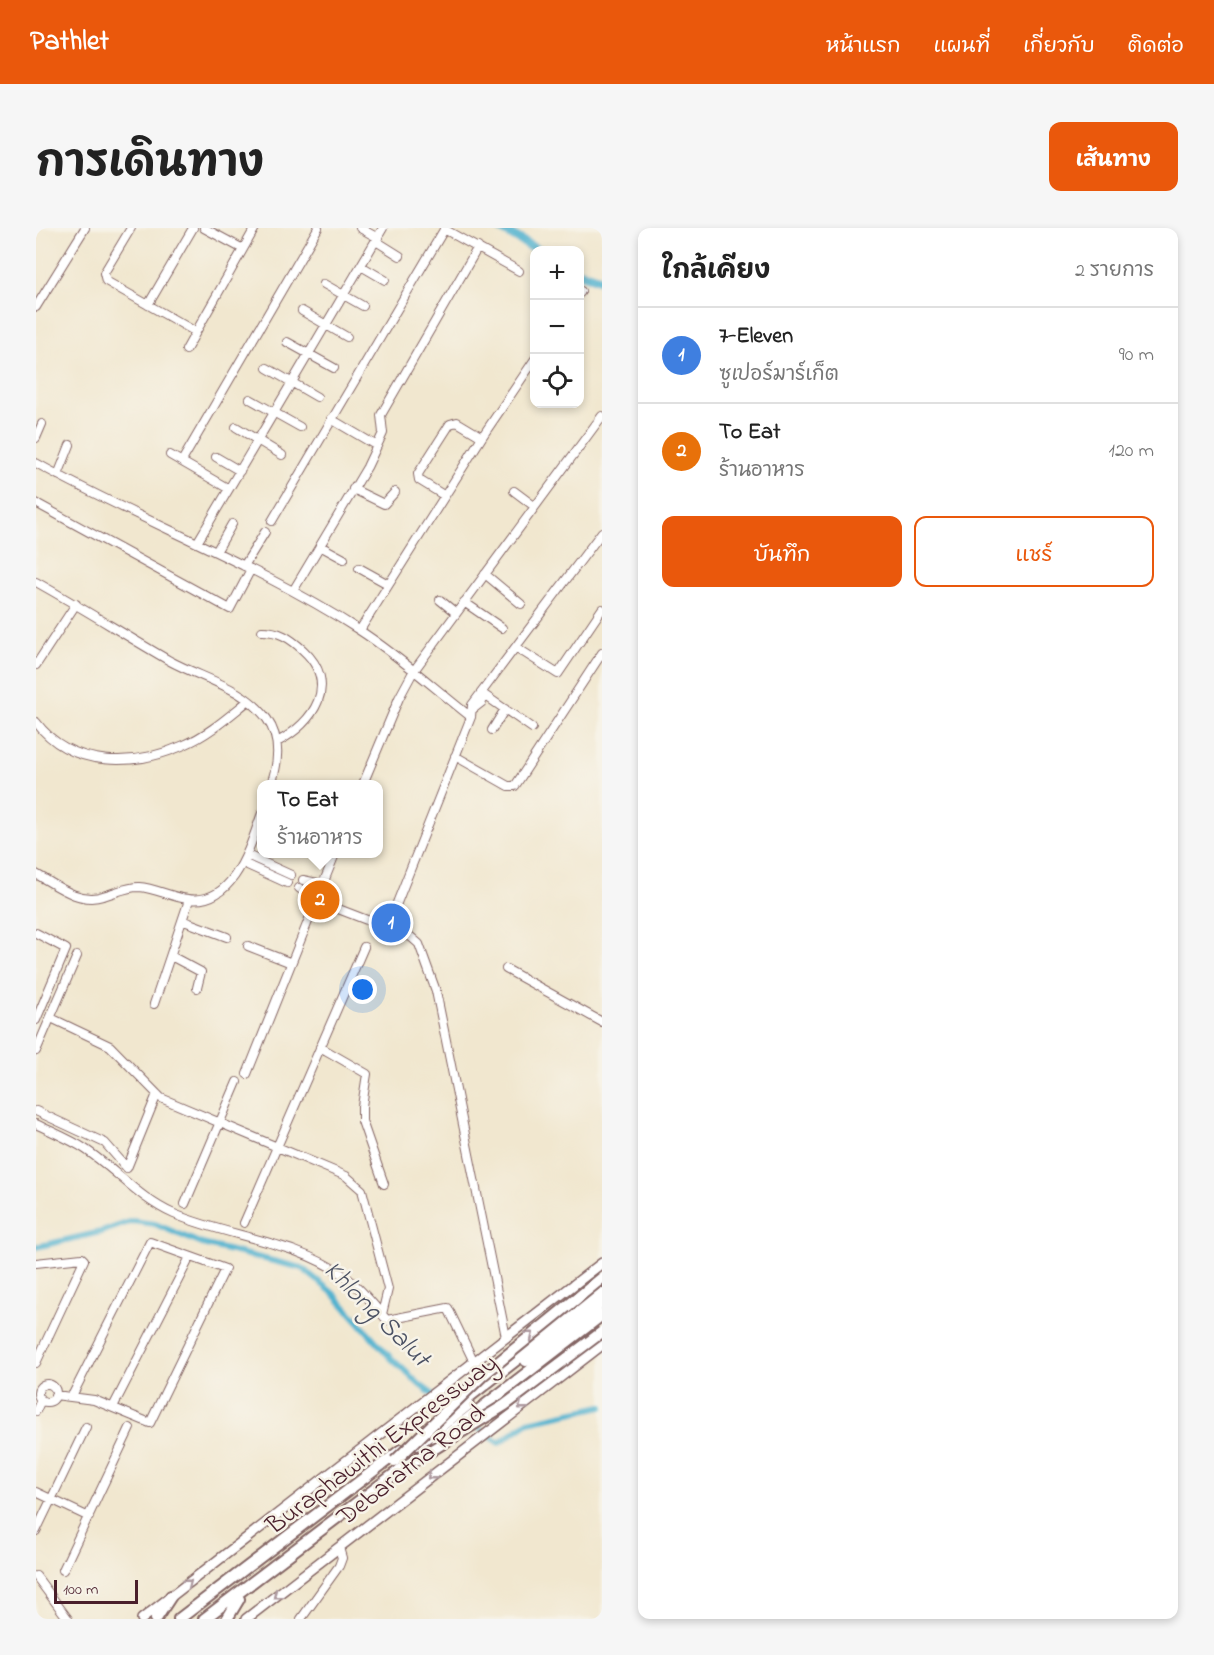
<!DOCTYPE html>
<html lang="th">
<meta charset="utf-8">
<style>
:root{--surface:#fff;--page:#f6f6f6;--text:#222;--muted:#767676;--line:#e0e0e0;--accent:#ea580c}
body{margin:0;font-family:"Indie Flower","Playpen Sans Thai",sans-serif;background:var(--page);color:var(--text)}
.controls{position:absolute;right:18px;top:18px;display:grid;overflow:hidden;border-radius:12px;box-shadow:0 3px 9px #0003}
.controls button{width:54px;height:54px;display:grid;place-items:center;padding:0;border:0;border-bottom:2px solid var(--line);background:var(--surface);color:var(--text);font:30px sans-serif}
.scale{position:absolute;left:18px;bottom:15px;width:84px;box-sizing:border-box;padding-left:6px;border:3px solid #4a1f2b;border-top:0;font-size:16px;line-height:21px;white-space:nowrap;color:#4a1f2b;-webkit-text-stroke:4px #f7f3e8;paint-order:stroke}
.you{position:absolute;left:327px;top:762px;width:21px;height:21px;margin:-15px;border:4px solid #fff;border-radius:50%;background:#1a73e8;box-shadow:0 0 0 9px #1a73e833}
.badge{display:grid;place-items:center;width:39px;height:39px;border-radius:50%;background:var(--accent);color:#fff;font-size:20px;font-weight:700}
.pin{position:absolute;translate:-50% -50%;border:3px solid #fff;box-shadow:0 2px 6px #0006}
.popup{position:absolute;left:221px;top:552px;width:126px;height:78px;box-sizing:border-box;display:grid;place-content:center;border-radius:12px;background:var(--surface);filter:drop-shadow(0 2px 4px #0005);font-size:20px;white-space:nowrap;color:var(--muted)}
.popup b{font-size:22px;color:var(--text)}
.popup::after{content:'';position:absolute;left:50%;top:100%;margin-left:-12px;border:12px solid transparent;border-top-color:var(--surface)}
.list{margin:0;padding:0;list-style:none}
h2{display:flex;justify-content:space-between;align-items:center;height:78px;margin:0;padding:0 24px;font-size:26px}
h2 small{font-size:20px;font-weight:400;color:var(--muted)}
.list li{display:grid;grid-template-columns:39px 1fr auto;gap:18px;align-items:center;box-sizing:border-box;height:96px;padding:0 24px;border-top:2px solid var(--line)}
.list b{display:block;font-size:22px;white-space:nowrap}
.list p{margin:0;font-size:20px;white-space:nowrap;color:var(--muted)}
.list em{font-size:20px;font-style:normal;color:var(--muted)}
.actions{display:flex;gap:12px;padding:18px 24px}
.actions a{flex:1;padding:14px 0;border:2px solid var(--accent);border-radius:12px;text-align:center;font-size:21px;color:var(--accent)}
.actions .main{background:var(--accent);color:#fff}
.icon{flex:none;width:33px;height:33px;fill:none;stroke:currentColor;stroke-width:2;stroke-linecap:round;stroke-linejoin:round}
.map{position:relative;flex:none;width:566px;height:1391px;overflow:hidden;border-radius:12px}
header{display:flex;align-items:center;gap:36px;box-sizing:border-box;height:84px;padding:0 30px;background:var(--accent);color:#fff}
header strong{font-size:28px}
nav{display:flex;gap:33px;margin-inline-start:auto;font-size:21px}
.intro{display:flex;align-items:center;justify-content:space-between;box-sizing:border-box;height:144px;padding:0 36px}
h1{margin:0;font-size:42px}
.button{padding:15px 27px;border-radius:12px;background:var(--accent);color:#fff;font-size:21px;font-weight:700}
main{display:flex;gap:36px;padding:0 36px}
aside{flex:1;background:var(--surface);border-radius:12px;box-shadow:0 3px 9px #0003}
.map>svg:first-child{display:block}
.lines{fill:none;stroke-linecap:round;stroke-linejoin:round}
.canal{stroke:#51b2cf;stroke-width:6}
.river{stroke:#51b2cf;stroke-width:10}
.minor-casing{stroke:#846564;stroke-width:10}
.major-casing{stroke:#846564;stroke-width:12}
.highway-casing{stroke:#846564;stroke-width:14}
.minor{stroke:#fff;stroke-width:8}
.major{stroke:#fff;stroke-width:9}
.highway{stroke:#fff;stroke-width:10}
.highway-bridge-casing{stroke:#846564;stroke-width:14;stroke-linecap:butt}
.highway-bridge{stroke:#fff;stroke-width:10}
.oneway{stroke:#ae9aa0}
.labels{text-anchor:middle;stroke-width:5;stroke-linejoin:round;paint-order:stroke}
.street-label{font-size:26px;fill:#4a1f2b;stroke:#f7f3e8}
.water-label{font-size:27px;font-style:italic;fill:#4c5264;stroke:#f7f3e8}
</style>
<header>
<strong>Pathlet</strong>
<nav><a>หน้าแรก</a><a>แผนที่</a><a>เกี่ยวกับ</a><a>ติดต่อ</a></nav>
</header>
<div class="intro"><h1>การเดินทาง</h1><a class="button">เส้นทาง</a></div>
<main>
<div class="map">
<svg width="566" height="1391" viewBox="0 0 566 1391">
<rect width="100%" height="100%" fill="#f7f3e8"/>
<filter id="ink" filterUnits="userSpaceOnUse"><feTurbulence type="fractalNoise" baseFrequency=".0167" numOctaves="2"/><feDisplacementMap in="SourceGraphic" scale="12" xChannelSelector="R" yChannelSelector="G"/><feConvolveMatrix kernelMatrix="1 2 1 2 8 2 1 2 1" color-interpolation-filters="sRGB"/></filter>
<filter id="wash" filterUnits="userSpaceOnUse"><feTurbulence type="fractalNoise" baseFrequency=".008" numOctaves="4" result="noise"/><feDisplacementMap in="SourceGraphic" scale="24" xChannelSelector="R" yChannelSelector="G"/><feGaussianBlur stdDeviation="1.35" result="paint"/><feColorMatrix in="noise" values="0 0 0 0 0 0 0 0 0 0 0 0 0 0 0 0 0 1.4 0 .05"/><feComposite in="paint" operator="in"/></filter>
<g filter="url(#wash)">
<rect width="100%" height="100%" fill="#f1e7cf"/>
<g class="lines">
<path class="canal" d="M0 1019 65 1004 96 993 119 996 166 1016 266 1040 297 1065 354 1129 384 1157 415 1180
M436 1195 463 1215 492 1194 566 1178"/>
<path class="river" d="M464 0 501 22
M544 45 566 52"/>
</g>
</g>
<g filter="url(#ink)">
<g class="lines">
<defs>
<path id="minor" d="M95 0 68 45 70 53 160 104 219 0
M168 0 207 21
M324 0 342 10
M408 1 483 43
M340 13 364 28
M325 38 349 52
M288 56 327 78
M544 65 545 63
M112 77 157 0
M0 79 49 0
M266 83 311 109
M251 114 298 140
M150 122 160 104
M231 140 281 169
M214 171 264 199
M295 191 341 218
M200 199 246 227
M0 210 6 196
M134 227 193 261
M180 229 204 243
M146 233 282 0
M0 235C106 294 221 336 323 402 362 427 398 460 435 489
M22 247 34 217
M317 261 348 276 359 264
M478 263 498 278
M409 268 383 252 382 246 414 196 421 194 446 209
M0 275 194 381 215 341
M236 293 409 0
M161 315 347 0
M284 318 308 331
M180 324 196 296
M208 338 229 304
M323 340 352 356
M449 346 485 376
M0 354C45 379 89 407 134 433 167 451 208 459 231 491 245 511 243 534 235 556
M257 363 331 239 347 205 345 187 442 19
M404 372 420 385
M428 374 466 400
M324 402 446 209 499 131
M226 403C243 403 254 410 267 422 304 456 278 495 241 514
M481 420 522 446 566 381
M0 437 40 376
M447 466 496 500
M437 481 446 474 447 466
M0 494C35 541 99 539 148 517 172 507 192 489 212 473
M456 502 469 481
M419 528 472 558H479L566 425
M327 556 363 470 377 444 566 188
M211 627 255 647
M207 635 251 655
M0 646C20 657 43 676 67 668 79 665 90 659 103 659 119 660 135 669 152 671 198 678 214 618 226 585
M267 652 286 656
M263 660 279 672 375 709 383 716 400 763 470 1109
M148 693 191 709
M351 700 435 489 436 477 566 304
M0 705 30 721 0 792
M212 718 253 734
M135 728 165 744 161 760
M470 741 566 794
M118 776 153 672
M15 790 74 818 125 870 310 948 326 962 352 1061 346 1086
M284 819 331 846 326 878V893L348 956
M0 823 41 728
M211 846 299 626
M0 883 69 915 91 940 121 866
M0 896C16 904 34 911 49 921 79 941 104 971 138 986 195 1010 258 1012 310 1049 325 1060 338 1078 351 1092L412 1080 438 1134
M149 976 201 854
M208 995 328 719
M0 1035 46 1030 48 1032 0 1135
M2 1165a9 9 0 1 1 18 0a9 9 0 1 1-18 0Z
M19 1167 58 1172 114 1195 189 1041 114 1014 36 1168
M77 1179 154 1029
M0 1183 5 1172
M0 1264 53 1289
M0 1303 50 1199
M27 1342 94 1200
M0 1348 32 1391
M265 1391 303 1338 306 1330 303 1320"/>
<path id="major" d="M106 1391 566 1035
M210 1391 566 1117"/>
<path id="highway" d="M490 1133 566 1075
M420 1179 566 1065
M400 1215 566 1087
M381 1217 432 1177
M120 1391 135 1368
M143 1391 365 1222
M168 1391 373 1235
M191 1391 203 1371"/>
</defs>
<use href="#minor" class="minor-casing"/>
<use href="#major" class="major-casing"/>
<use href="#highway" class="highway-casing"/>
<use href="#minor" class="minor"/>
<use href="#major" class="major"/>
<use href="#highway" class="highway"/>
<defs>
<path id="highway-bridge" d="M359 1233 448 1146 566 1050
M365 1241 469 1177 566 1104"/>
</defs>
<use href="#highway-bridge" class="highway-bridge-casing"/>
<use href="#highway-bridge" class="highway-bridge"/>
</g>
<defs><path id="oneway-chevron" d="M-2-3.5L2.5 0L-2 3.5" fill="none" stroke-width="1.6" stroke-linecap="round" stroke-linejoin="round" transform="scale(1.5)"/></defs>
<g class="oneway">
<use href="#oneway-chevron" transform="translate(494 1107) rotate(-39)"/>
<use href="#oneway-chevron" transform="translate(486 1178) rotate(142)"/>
<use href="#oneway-chevron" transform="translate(395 1248) rotate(142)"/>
<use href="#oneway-chevron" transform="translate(152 1355) rotate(-38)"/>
<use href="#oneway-chevron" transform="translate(241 1367) rotate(142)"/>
</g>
</g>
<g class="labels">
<g class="street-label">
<text transform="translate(345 1215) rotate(-37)" y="9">Buraphawithi Expressway</text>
<text transform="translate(374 1236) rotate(-38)" y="9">Debaratna Road</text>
</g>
<g class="water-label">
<text transform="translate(342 1085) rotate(45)" y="9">Khlong Salut</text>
</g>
</g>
</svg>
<div class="controls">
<button>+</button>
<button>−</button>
<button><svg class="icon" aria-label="locate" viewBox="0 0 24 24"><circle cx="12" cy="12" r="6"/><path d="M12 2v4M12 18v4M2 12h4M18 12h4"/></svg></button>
</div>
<div class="scale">100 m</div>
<div class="you"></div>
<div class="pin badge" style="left:355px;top:695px;background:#3f7fe0">1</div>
<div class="pin badge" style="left:284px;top:672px;background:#e8710a">2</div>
<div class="popup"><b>To Eat</b>ร้านอาหาร</div>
</div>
<aside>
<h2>ใกล้เคียง<small>2 รายการ</small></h2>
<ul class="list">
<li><span class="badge" style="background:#3f7fe0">1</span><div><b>7-Eleven</b><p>ซูเปอร์มาร์เก็ต</p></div><em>90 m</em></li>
<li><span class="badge" style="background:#e8710a">2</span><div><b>To Eat</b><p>ร้านอาหาร</p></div><em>120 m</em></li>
</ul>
<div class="actions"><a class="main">บันทึก</a><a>แชร์</a></div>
</aside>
</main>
